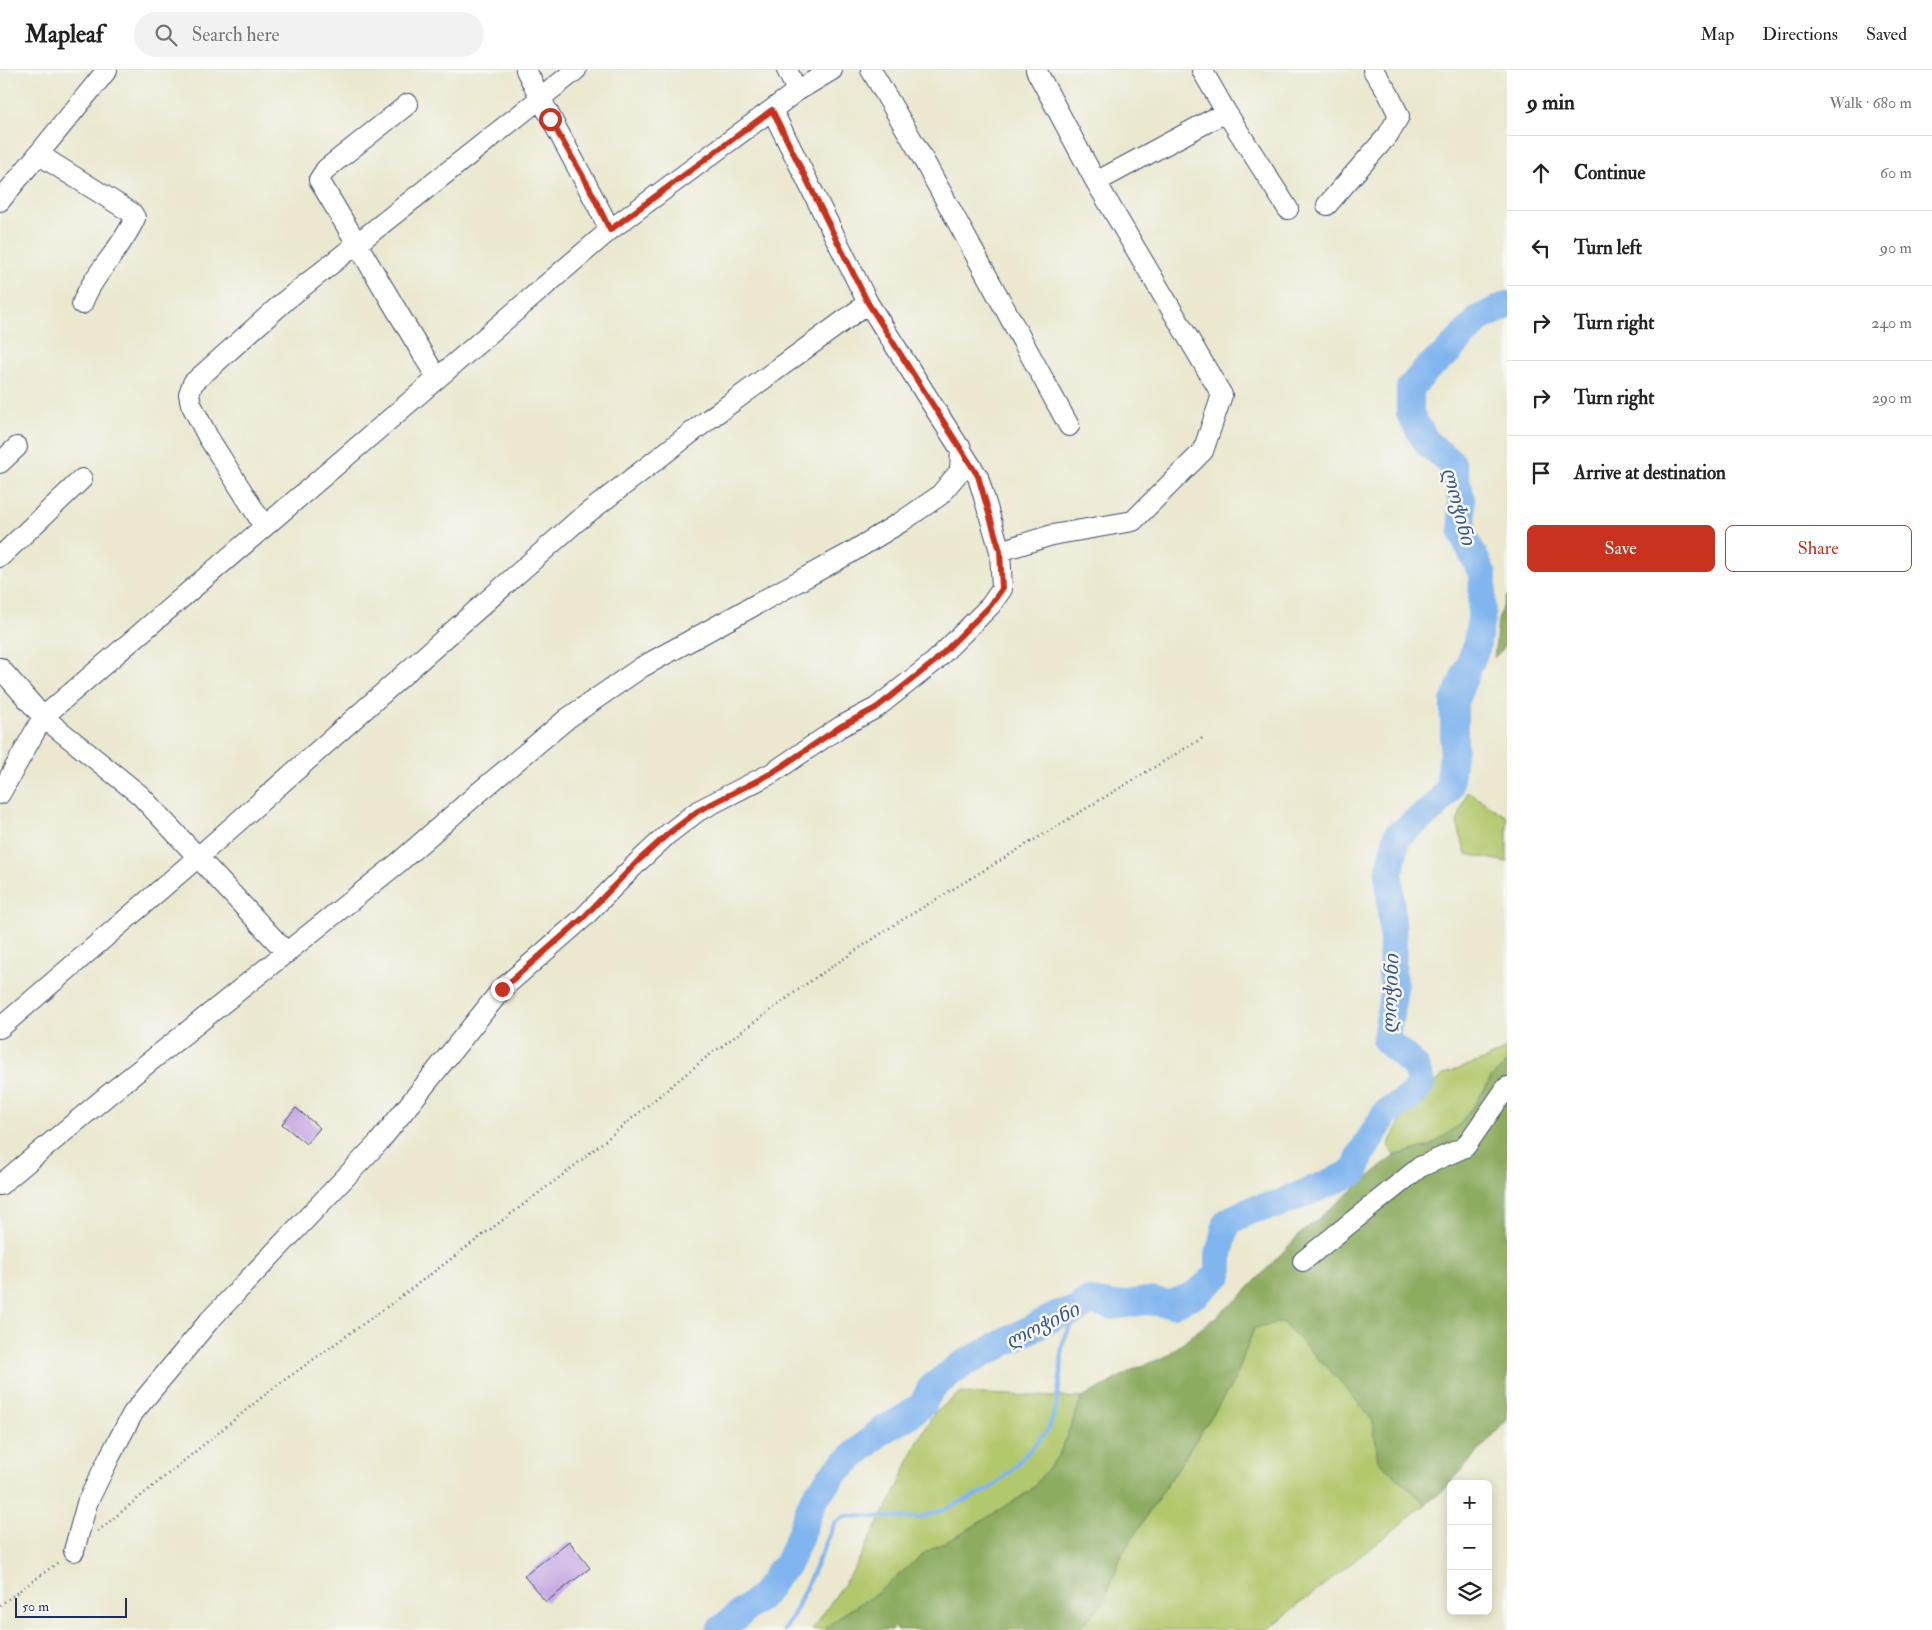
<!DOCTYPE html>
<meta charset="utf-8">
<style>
:root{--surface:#fff;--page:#f2f2f2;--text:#222;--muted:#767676;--line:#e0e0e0;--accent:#c8321e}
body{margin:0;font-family:"IM FELL Double Pica","Noto Serif Georgian",serif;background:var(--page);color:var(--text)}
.controls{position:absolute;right:15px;bottom:15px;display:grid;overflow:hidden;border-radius:8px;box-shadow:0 2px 12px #0003}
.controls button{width:45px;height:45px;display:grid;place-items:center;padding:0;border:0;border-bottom:1px solid var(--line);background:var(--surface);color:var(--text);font:25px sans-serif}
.scale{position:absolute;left:15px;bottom:12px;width:112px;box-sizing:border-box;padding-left:5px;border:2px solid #1b2f5e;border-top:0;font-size:14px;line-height:18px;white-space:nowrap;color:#1b2f5e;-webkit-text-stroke:4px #f6f6f2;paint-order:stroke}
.stop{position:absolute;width:15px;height:15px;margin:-11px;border:4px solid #c8321e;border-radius:50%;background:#fff}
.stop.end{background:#c8321e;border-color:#fff;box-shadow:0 1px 5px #0008}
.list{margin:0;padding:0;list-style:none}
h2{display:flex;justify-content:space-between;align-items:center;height:65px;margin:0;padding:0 20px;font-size:21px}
h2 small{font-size:16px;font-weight:400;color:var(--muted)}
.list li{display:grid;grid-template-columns:32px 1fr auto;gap:15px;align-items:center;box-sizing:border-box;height:75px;padding:0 20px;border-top:1px solid var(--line)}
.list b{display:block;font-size:19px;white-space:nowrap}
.list em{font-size:16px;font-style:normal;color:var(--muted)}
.actions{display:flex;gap:10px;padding:15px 20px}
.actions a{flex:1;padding:11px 0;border:1px solid var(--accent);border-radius:8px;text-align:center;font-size:18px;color:var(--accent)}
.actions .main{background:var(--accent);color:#fff}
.icon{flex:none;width:28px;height:28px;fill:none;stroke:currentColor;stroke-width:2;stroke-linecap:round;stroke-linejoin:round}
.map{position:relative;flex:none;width:1507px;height:1560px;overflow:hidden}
header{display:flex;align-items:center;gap:30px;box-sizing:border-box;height:70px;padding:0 25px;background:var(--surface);border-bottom:1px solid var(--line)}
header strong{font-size:24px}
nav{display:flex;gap:28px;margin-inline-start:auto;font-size:18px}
.search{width:350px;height:45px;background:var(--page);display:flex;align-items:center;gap:12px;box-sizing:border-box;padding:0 18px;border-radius:28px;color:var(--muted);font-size:19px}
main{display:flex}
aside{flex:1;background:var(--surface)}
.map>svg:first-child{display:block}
.green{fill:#b2c86c;stroke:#667c65}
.forest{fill:#8dac60;stroke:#546e5f}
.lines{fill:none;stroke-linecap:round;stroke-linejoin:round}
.stream{stroke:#81b5ef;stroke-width:4.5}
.river{stroke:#81b5ef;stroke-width:28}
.building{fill:#c7a7e3}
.minor-casing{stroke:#3a4b6f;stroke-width:22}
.path{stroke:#3a4b6f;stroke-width:2.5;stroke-dasharray:1 4;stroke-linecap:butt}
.minor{stroke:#fff;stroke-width:20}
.route{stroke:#c8321e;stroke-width:6}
.labels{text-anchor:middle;stroke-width:5;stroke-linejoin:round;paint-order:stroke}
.water-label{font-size:19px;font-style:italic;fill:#3a578a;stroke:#f6f6f2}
</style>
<header>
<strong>Mapleaf</strong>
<div class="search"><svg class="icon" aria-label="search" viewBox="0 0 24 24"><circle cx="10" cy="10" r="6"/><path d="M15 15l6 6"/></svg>Search here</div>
<nav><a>Map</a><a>Directions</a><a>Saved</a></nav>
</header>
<main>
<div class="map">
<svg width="1507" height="1560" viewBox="0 0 1507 1560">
<rect width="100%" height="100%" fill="#f6f6f2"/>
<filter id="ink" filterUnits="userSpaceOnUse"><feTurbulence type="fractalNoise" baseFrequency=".02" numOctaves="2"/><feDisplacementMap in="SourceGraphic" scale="10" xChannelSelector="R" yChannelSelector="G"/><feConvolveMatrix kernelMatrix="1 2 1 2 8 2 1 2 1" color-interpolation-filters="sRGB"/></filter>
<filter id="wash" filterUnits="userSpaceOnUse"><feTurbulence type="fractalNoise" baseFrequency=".0096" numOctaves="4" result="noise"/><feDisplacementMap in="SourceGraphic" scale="20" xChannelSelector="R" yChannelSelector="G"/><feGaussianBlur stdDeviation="1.12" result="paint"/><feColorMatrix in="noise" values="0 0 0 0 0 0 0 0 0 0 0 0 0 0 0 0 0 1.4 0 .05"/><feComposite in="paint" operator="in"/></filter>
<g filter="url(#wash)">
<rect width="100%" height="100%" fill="#ebe8cf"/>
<path class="green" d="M1467 721 1507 747V792L1466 784 1457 753Z
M1507 975V993L1492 1007 1477 1031 1457 1057 1430 1076 1394 1086 1388 1075 1403 1046 1444 1004 1486 989 1504 980Z
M1282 1252 1340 1311 1373 1351 1378 1390 1426 1434 1267 1560H1077L1104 1532 1122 1484 1235 1310 1254 1258Z
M960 1323 1082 1328 1059 1385 1030 1421 961 1464 926 1482 876 1524 842 1545 823 1560H812L852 1502 897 1419 915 1377 935 1342Z"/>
<path class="forest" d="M1507 526V575L1494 588 1498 550Z
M1507 993V1350L1445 1419 1426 1434 1378 1390 1373 1351 1340 1311 1282 1252 1254 1258 1235 1310 1122 1484 1104 1532 1077 1560H898L895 1557 892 1560H823L842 1545 876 1524 926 1482 961 1464 1030 1421 1059 1385 1082 1328 1134 1299 1165 1287 1238 1229 1302 1162 1394 1086 1430 1076 1457 1057 1477 1031 1492 1007Z"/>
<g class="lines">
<path class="stream" d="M784 1560 793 1546 835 1453 845 1446 919 1448 943 1440 990 1419 1010 1402 1048 1360 1056 1337 1061 1303 1062 1275 1076 1241"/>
<path class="river" d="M720 1560 764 1524 778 1503 787 1495 798 1470 813 1430 833 1404 881 1361 906 1347 923 1334 931 1318 958 1297 1059 1244 1076 1241 1089 1231 1113 1236 1147 1231 1172 1234 1196 1224 1219 1204V1184L1227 1152 1251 1140 1279 1134 1355 1102 1361 1084 1386 1043 1411 1027 1421 1014 1415 996 1386 970 1394 918 1392 905 1393 869 1389 805 1397 766 1435 737 1449 719 1454 675V632L1476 578 1481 549 1483 505 1463 464 1461 428 1452 393 1427 373 1410 344V318L1429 297 1447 283 1480 248 1507 235"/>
</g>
<g id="blocks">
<path class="building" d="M296 1038 320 1058 306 1074 282 1054Z
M569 1471 590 1498 546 1532 524 1506Z"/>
</g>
</g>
<g filter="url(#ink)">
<use href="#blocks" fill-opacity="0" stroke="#3a4b6f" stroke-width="1"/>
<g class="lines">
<defs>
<path id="minor" d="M526 0C553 54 583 106 610 160
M787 0 797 21
M871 0 917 78 1069 356
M1202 0 1226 42 1288 139
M408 34 326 99 319 110 437 308
M38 84 132 143 135 148C122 179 94 202 82 234
M1096 112 1226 42
M0 131 107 0
M1327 135 1388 65 1399 46 1388 23 1373 0
M0 393 17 377
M264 456 208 367 191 334 189 324 193 313 286 230 576 0
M1000 481 1052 465 1133 451 1203 381 1222 325 1096 112 1036 0
M0 487 82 409
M0 598 43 647 140 725 287 883
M0 724 43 647 610 160 797 21 832 0
M0 958 197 788 576 452 709 349 868 233
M0 1115 108 1025 397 794 477 724 568 648 642 597 850 483 901 452 939 426 960 401 961 378
M1303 1191 1420 1097 1465 1077 1507 1017
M74 1481 87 1433 110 1386 133 1343 209 1251 379 1072 502 919 583 848 639 791 668 764 698 741 772 703 840 657 876 638 934 592 990 536 1002 519 1000 481 978 407 868 233 772 40"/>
</defs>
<use href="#minor" class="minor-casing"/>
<path class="path" d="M98 1461 272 1319 391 1234 568 1101 703 990 809 912 897 853 1204 667
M0 1535 60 1491"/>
<use href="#minor" class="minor"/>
</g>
</g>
<g class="lines" filter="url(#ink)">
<path class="route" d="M502 919 583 848 638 791 668 764 698 741 772 703 840 657 876 638 934 592 990 536 1002 519 1000 481 978 406 868 233 772 40 610 160 589 117 550 49"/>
</g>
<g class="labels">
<g class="water-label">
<text transform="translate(1459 436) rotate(75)" y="7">ლოჭინი</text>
<text transform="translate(1390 924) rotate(-88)" y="7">ლოჭინი</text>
<text transform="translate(1042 1255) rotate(-26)" y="7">ლოჭინი</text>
</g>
</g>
</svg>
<div class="controls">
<button>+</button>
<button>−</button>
<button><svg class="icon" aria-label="layers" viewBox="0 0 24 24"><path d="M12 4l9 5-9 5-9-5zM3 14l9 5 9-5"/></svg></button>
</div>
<div class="scale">50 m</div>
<div class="stop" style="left:550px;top:49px"></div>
<div class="stop end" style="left:502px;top:919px"></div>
</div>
<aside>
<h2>9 min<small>Walk · 680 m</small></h2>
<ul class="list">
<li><svg class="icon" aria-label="ahead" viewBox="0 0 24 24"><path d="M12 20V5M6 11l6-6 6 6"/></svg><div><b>Continue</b></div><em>60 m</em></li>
<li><svg class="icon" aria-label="left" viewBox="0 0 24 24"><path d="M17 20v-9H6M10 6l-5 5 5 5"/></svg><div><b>Turn left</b></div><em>90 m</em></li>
<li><svg class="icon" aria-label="right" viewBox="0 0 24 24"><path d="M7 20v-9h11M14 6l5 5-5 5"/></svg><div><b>Turn right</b></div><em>240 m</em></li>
<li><svg class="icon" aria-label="right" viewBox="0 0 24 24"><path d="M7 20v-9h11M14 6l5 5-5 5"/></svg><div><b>Turn right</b></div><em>290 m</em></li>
<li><svg class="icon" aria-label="arrive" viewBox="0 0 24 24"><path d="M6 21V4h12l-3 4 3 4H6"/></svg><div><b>Arrive at destination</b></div></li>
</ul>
<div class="actions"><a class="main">Save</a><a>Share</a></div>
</aside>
</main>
